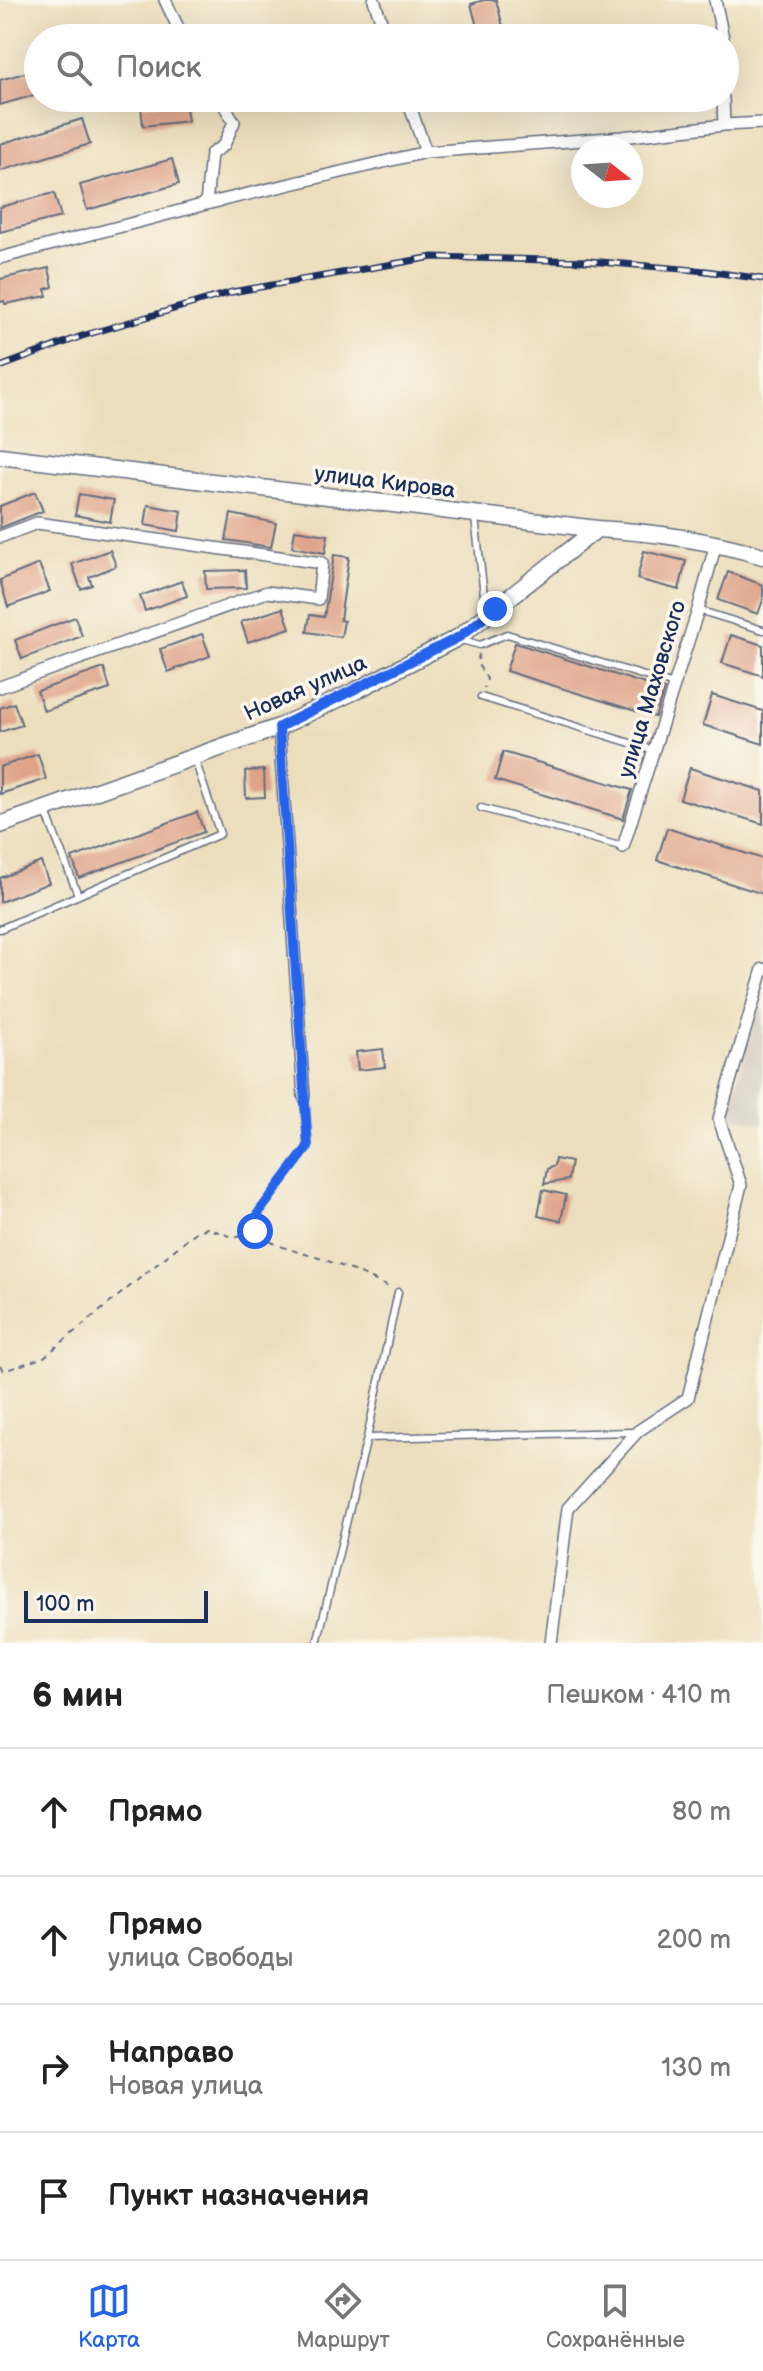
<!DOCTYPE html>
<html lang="ru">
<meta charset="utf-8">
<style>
:root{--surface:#fff;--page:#f6f6f6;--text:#222;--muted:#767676;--line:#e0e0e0;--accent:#2563eb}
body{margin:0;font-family:"Balsamiq Sans",sans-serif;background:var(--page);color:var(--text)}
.compass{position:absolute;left:571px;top:136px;width:72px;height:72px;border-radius:50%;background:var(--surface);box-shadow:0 8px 32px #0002;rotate:107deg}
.scale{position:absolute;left:24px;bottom:20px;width:184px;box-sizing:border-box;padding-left:8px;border:4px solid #1b2f5e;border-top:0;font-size:22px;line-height:28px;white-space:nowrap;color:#1b2f5e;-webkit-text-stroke:6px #fbf7ec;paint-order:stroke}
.stop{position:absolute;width:24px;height:24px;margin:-18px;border:6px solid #2563eb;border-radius:50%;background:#fff}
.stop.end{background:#2563eb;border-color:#fff;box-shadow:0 2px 8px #0008}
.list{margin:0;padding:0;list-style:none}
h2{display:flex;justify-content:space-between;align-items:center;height:104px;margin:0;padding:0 32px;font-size:34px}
h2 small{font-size:26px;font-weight:400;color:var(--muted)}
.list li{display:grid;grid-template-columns:52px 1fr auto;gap:24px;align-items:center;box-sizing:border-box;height:128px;padding:0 32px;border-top:2px solid var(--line)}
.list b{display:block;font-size:30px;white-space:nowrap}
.list p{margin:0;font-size:26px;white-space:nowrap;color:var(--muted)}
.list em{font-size:26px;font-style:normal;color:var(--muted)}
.icon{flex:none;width:44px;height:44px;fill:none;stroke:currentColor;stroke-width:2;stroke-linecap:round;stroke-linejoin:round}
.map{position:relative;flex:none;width:763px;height:1643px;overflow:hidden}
.search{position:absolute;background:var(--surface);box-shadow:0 8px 32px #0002;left:24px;right:24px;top:24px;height:88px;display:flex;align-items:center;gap:20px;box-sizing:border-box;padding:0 28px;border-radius:44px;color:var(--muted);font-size:30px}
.sheet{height:616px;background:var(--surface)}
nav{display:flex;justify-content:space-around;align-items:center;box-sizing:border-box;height:112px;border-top:2px solid var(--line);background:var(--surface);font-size:22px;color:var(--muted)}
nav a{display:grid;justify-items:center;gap:4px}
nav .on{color:var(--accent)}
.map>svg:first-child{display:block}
.industrial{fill:#ccc2b9}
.building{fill:#dfa388}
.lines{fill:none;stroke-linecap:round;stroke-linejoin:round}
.lane-casing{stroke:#646c7f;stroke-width:9}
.street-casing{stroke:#646c7f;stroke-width:14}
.secondary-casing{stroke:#646c7f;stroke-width:19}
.path{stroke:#646c7f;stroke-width:2;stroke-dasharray:6 6;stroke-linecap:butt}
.lane{stroke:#fff;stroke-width:6}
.street{stroke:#fff;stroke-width:11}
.secondary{stroke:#fff;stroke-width:16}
.rail-casing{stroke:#1b2f5e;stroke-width:7}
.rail{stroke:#fbf7ec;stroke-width:4;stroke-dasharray:12;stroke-linecap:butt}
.route{stroke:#2563eb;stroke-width:10}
.labels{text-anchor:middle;stroke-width:7;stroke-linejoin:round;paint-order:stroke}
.street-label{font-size:22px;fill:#1b2f5e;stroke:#fbf7ec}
</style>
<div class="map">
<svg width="763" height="1643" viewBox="0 0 763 1643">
<rect width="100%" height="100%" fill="#fbf7ec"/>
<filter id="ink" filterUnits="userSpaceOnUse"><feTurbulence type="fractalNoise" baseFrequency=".0125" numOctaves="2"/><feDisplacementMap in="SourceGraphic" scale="16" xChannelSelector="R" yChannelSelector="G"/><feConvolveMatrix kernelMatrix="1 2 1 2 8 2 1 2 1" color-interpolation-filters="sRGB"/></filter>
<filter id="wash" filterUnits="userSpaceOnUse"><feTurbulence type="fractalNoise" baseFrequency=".006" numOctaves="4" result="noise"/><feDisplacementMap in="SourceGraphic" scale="32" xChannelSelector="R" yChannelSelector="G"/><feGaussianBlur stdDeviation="1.8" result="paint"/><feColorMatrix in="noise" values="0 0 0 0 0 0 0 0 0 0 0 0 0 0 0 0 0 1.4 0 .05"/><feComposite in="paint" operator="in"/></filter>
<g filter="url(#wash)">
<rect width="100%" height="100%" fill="#ecdebc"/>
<path class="industrial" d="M763 992V1124L728 1115Z"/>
<g id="blocks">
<path class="building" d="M484 0H496L506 38H480L471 4Z
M38 69V94L0 105V80Z
M185 101 188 121 143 126 141 106Z
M82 119 90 144 0 171V144Z
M172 159 179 184 87 210 80 185Z
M54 193 61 217 0 232V207Z
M49 268 53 287 45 289 47 296 5 304 4 301 0 302V279Z
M35 492 43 511 0 528V506Z
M79 494 114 500 110 522 75 515Z
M148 505 182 511 179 531 145 525Z
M231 514 276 523 271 547 226 540Z
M295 530 328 535 325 553 292 547Z
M110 550 116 566 89 577 92 585 81 589 72 564Z
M644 551 686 561 679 590 637 579Z
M334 555 349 557 340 620 344 621 341 637 307 632 310 615 324 617Z
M39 564 50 591 8 607 0 580Z
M245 570 246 588 206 589 205 571Z
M728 572 763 585V600L758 614 718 600Z
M182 581 187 596 145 611 140 596Z
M283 608 290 628 248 642 241 622Z
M75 617 82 636 22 659 15 640Z
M202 634 210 656 168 672 160 649Z
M731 635 763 645V676L722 663Z
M515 643 664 690 655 717 506 671Z
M104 668 110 689 44 711 37 691Z
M712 695 763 711V744L703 725Z
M14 703 22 725 0 732V708Z
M503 752 632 790 623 819 495 780Z
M38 754 46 779 0 794V767Z
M690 768 763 791V824L680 799Z
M264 770 265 797 246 798 245 771Z
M197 812 204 832 79 878 72 858Z
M667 828 763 859V894L657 860Z
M41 862 49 883 0 902V878Z
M383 1049 385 1067 358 1070 356 1052Z
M555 1159 571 1162 568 1180 544 1184 547 1169 554 1166Z
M543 1190 566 1195 561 1221 538 1216Z"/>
</g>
</g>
<g filter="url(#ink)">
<use href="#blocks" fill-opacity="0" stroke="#646c7f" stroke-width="2"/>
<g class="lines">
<defs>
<path id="lane" d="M475 518 484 595 493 607
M698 610 763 630
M461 640 480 645 507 634 674 685
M481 697 653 750
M481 808 623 847
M46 812 78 895
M0 929 220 834 194 757
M367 1438 398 1292
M317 1643 367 1438 634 1432"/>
<path id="street" d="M165 0 183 38
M374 0 387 38
M715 0 723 38
M407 98 426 152
M724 125 763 123
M206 204 211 154 224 145 234 122 220 98
M0 258 206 204 426 152 622 137 724 125 723 98
M0 537 37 523 322 563 318 599 267 592 0 687
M279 727 304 1097
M623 847 698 610 716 543
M551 1643 568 1508 638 1431 688 1398 741 1185 719 1119 763 969"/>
<path id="secondary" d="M0 456 597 529C655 532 708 540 763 556
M0 825 279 727 357 690 459 637 597 529"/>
</defs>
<use href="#lane" class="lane-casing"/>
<use href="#street" class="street-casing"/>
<use href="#secondary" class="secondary-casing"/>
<path class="path" d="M479 654 477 663 487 679 484 688
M305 1110 308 1147 259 1212 255 1231C274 1247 296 1251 319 1258 344 1266 367 1277 391 1288
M0 1366 4 1371 44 1357 196 1232 207 1228 235 1238 255 1231"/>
<use href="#lane" class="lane"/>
<use href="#street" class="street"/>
<use href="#secondary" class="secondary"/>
<defs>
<path id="rail" d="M0 367 82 336 232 292 433 257 589 261 706 271 763 279"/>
</defs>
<use href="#rail" class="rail-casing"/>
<use href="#rail" class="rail"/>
</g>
</g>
<g class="lines" filter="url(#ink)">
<path class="route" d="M255 1231 259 1212 308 1147 279 727 459 637 495 609"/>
</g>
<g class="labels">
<g class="street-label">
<text transform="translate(385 481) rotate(7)" y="8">улица Кирова</text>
<text transform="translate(305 687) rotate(-24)" y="8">Новая улица</text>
<text transform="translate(651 689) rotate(-73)" y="8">улица Маховского</text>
</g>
</g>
</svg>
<svg class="compass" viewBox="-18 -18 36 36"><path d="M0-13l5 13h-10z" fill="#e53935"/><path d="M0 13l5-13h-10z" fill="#767676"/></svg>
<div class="scale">100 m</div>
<div class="stop" style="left:255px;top:1231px"></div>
<div class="stop end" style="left:495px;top:609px"></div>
<div class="search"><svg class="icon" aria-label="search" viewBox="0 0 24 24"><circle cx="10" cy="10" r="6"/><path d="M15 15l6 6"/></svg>Поиск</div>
</div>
<section class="sheet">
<h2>6 мин<small>Пешком · 410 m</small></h2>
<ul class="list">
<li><svg class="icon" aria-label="ahead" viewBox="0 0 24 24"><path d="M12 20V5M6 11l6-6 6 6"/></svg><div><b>Прямо</b></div><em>80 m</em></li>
<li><svg class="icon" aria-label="ahead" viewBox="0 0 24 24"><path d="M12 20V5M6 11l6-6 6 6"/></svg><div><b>Прямо</b><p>улица Свободы</p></div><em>200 m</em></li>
<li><svg class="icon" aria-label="right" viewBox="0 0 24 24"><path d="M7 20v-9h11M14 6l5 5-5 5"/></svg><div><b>Направо</b><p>Новая улица</p></div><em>130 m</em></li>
<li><svg class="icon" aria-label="arrive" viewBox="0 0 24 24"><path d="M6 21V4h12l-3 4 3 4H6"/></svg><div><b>Пункт назначения</b></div></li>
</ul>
</section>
<nav>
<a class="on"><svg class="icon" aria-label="map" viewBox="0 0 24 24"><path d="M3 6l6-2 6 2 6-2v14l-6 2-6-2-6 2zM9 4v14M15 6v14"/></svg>Карта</a>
<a><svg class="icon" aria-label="directions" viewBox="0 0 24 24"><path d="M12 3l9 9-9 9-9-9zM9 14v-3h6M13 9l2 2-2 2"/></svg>Маршрут</a>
<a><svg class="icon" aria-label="saved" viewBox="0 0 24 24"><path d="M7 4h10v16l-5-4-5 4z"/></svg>Сохранённые</a>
</nav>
